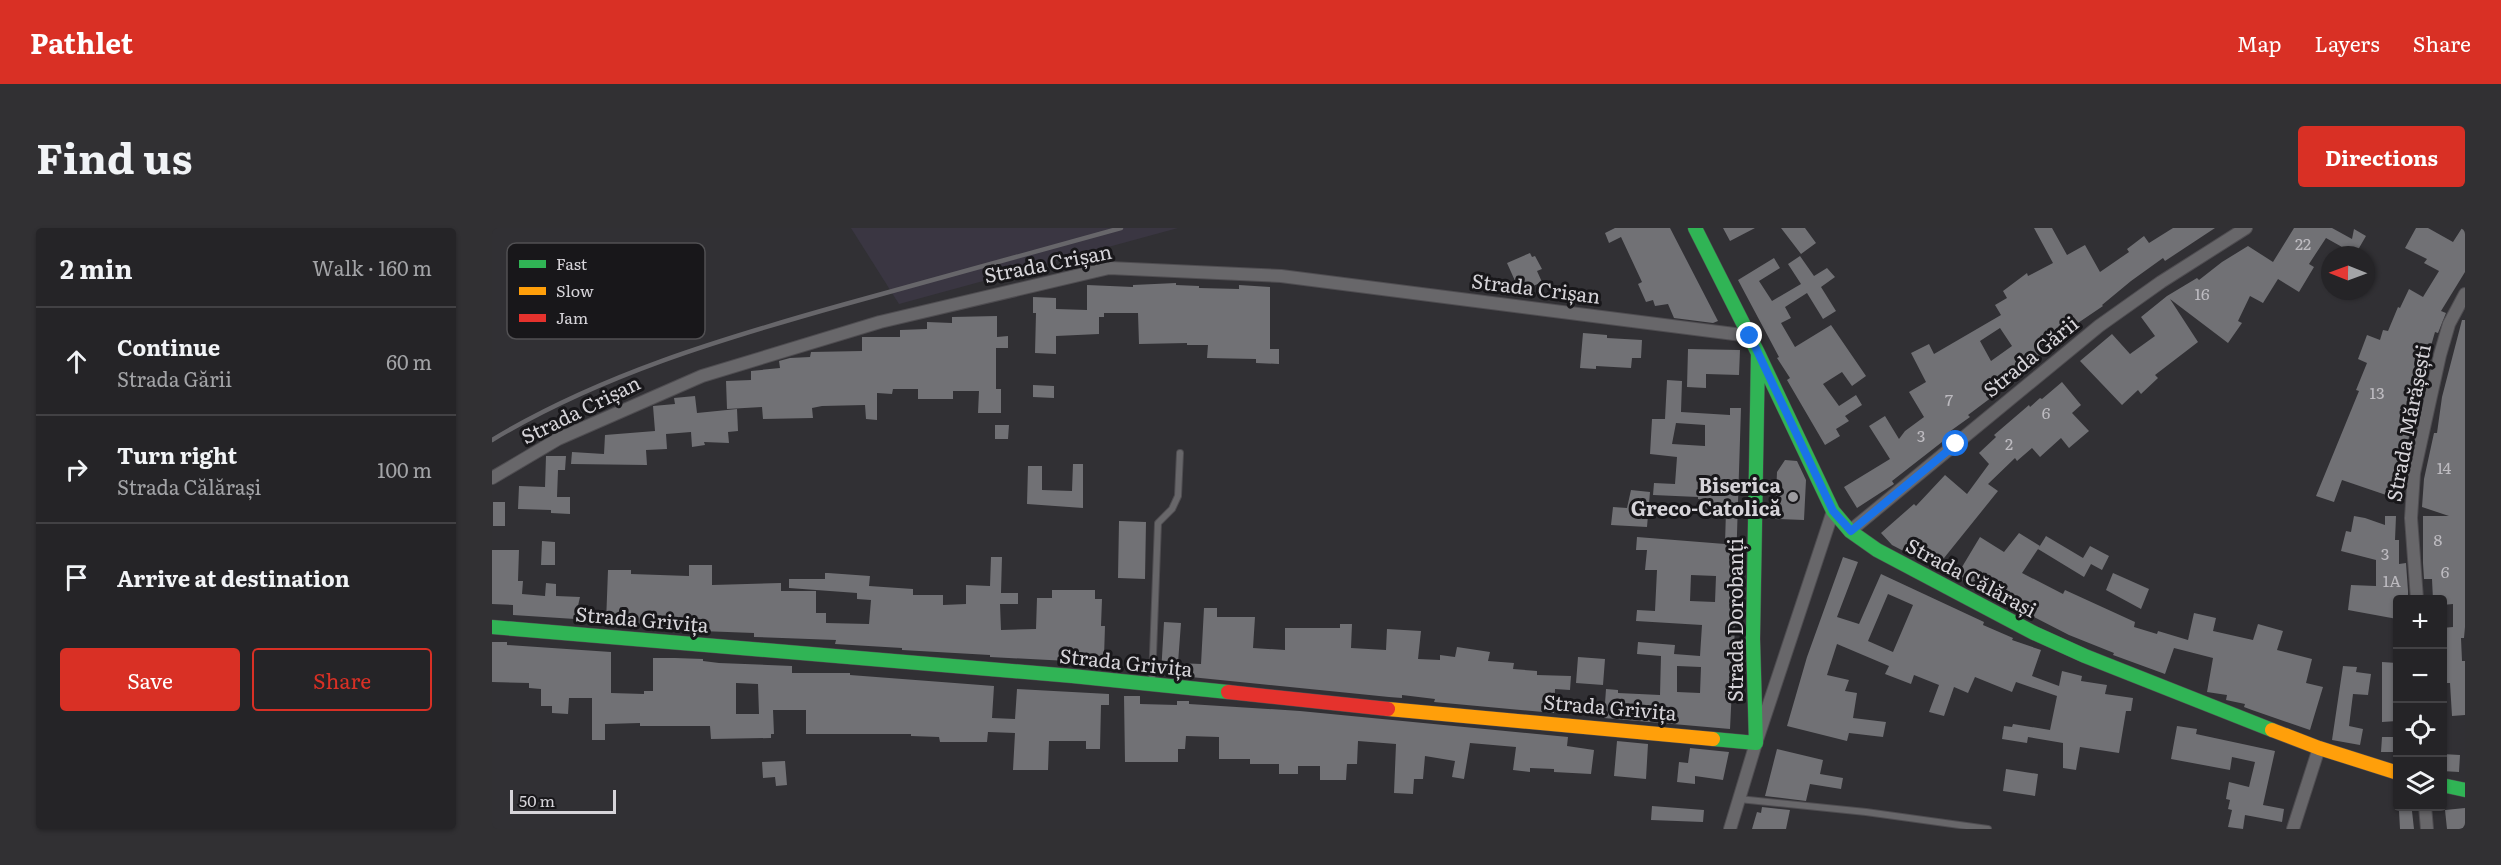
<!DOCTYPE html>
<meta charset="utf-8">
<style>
:root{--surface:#252427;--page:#313033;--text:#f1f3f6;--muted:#a3a4a7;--line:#424144;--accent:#d93025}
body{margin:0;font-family:Literata,serif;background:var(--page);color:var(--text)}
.controls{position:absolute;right:18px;bottom:18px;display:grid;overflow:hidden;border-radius:6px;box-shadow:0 2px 4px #0004}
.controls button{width:54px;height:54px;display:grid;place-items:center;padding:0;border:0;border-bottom:2px solid var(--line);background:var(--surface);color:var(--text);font:30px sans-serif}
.compass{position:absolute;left:1829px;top:18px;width:54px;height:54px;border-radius:50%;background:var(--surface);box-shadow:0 2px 4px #0004;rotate:271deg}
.scale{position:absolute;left:18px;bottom:15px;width:106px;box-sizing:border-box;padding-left:6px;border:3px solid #d6d4d9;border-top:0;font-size:16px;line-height:21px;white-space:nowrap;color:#d6d4d9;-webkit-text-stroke:4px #18171a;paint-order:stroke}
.stop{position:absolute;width:18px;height:18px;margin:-14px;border:4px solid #1a73e8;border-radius:50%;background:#fff}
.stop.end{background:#1a73e8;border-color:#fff;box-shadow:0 2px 6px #0008}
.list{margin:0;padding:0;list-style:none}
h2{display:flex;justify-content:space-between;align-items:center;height:78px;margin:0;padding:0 24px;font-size:26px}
h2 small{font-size:20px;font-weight:400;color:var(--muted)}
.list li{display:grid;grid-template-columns:39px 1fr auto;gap:18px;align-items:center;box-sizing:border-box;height:108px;padding:0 24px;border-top:2px solid var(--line)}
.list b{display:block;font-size:22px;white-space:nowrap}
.list p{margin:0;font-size:20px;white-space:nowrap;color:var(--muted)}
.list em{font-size:20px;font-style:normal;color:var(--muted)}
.actions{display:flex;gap:12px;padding:18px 24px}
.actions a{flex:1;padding:14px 0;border:2px solid var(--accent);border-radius:6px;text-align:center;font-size:21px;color:var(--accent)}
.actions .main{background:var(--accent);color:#fff}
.icon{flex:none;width:33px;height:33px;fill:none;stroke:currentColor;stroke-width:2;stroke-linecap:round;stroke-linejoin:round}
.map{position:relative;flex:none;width:1973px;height:601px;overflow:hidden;border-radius:6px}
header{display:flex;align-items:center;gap:36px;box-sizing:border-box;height:84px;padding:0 30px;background:var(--accent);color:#fff}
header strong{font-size:28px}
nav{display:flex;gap:33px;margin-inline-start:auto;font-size:21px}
.intro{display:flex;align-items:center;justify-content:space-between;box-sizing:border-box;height:144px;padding:0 36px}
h1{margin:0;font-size:42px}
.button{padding:15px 27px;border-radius:6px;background:var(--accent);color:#fff;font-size:21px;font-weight:700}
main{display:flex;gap:36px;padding:0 36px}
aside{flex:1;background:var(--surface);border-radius:6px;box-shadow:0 2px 4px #0004}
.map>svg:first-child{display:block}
.built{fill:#3a3642}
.building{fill:#717175;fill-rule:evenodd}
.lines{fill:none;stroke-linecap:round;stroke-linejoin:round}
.lane-casing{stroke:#4f4d51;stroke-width:8}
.street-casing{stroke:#4f4d51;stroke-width:14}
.fast-casing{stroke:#4f4d51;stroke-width:15}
.slow-casing{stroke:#4f4d51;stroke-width:15}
.jam-casing{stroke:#4f4d51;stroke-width:15}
.lane{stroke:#68676a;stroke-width:6}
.street{stroke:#68676a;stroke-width:12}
.fast{stroke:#30b455;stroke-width:14}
.slow{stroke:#ff9f0a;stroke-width:14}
.jam{stroke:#e5322d;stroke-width:14}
.rail{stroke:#67666a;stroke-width:4.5}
.route{stroke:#1a73e8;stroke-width:8}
.poi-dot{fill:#9c9b9f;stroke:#18171a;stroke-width:2}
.labels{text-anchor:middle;stroke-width:6;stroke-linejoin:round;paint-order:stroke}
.number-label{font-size:16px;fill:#bdbbc0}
.street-label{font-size:20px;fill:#d6d4d9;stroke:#18171a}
.poi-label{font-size:20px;font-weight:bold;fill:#d6d4d9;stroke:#18171a;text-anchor:end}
.key{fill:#18171a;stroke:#515053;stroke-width:1.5}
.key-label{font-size:16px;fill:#d6d4d9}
</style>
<header>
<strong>Pathlet</strong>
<nav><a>Map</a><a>Layers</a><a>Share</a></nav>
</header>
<div class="intro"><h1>Find us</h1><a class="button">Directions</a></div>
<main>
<aside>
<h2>2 min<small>Walk · 160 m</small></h2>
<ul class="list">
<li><svg class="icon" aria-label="ahead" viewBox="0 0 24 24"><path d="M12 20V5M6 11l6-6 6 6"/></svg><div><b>Continue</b><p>Strada Gării</p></div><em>60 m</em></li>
<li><svg class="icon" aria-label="right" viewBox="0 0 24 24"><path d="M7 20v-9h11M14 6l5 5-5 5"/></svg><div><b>Turn right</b><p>Strada Călărași</p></div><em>100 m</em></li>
<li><svg class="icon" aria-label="arrive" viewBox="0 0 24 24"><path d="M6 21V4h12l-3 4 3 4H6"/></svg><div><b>Arrive at destination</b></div></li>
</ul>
<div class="actions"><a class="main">Save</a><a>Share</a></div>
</aside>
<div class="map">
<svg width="1973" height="601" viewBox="0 0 1973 601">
<rect width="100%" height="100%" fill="#313034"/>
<path class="built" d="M359 0H686L407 76Z"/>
<path class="building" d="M1123 0H1178L1226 93 1221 95 1182 90 1176 76 1163 78 1161 72 1154 74 1146 56 1150 54 1129 9 1117 15 1113 5Z
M1231 0H1263L1238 13Z
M1289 0H1313L1324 15 1309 26Z
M1542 0H1560L1575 27 1593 17 1608 44 1637 24 1635 21 1652 8 1657 15 1681 0H1723L1673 33 1671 30 1639 53 1610 77 1611 78 1580 99 1582 102 1562 116 1516 157 1476 187 1478 189 1457 204 1459 207 1400 253 1402 256 1365 280 1352 259 1398 231 1377 198 1393 188 1407 211 1413 203 1432 189 1417 164 1434 154 1419 125 1437 116 1442 126 1509 87 1503 77 1515 70 1511 63 1535 45 1536 48 1561 35ZM1508 100 1520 118 1499 133 1488 113Z
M1802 0H1840L1860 11 1862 1 1874 8 1863 27H1858L1859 24 1834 10 1817 36 1822 39 1807 64 1786 51 1771 75 1758 68 1746 93 1750 95 1736 115 1678 71 1706 114 1663 147 1666 150 1649 166 1646 162 1630 177 1588 133 1620 106 1638 126 1663 108 1649 89 1675 68 1705 50 1707 52 1730 34 1756 18 1781 34Z
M1924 0H1936L1961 14 1970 0H1973V44L1949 83 1954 85 1946 105 1943 104 1932 142 1935 143 1914 204 1918 206 1900 269 1850 252 1842 274 1824 268 1867 163 1864 162 1875 135 1866 131 1875 107 1888 112 1891 102 1896 103 1906 79 1908 80 1917 61 1931 69 1947 43 1932 35 1935 31 1913 20Z
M1038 25 1040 29 1043 28 1050 41 1045 43 1050 54 1028 64 1015 35Z
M1308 28 1322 48 1335 40 1343 49 1329 59 1344 83 1331 91 1315 65 1293 79 1299 90 1289 95 1303 119 1339 97 1374 148 1360 158 1350 144 1331 156 1347 178 1364 167 1370 177 1353 188 1357 193 1344 201 1348 208 1333 217 1295 152 1298 150 1285 130 1287 129 1246 52 1282 30 1288 40 1267 53 1280 73 1309 56 1296 36Z
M684 55V57L707 58V60L747 61V57L778 59V121H787V136L764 135V131L715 130 716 117H695V115L647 116 646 85H612V89H607V106L564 108V126L543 125 544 85H541V69L564 70V81L595 82V57L641 59V57Z
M505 88V109L516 108V120H504V161H509V185H486L487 163H461V171H426V161H401L400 166 385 165V192L374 191 373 177 330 178 320 180 321 190 271 191 270 179 235 181 234 153 259 152V143L288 140 287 133 298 130 318 129 319 124 370 123V109H408V102L435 101V94L460 95V89Z
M1970 92H1973V399L1972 410H1969L1970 433H1973V487L1960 488 1958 455H1950V433H1955V410L1950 411V400L1961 399V376L1950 377V372H1941L1940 351H1932L1931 335V288H1957L1930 279 1932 251 1942 205H1945L1950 169Z
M1091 105 1115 107V110L1150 112 1149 130H1140L1139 140 1104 138V141L1088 140Z
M1196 121 1248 122 1247 147 1214 146V160L1195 159Z
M1175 152 1190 153 1189 184 1238 187V180H1249L1244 337H1246L1238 501 1112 490 1114 461 1126 462V465L1168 467 1169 428 1145 426 1146 414 1183 417 1182 426 1208 428 1210 397 1144 393 1145 382 1163 383 1165 342H1153L1155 322H1144L1145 309 1233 316 1234 282 1212 281V272L1206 271V269L1161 267 1162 255 1183 256 1185 229 1158 226 1160 191H1173ZM1184 195 1213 197V218L1180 216ZM1199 347 1224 348 1223 374 1198 373ZM1185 438 1209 439 1208 465 1185 464Z
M1570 154 1589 177 1580 185 1597 203 1577 220 1569 210 1548 229 1540 220 1525 233 1523 230 1496 256 1506 263 1444 340 1400 317 1389 305 1422 276 1424 278 1453 247 1475 266 1497 236 1487 225 1504 209 1502 207 1537 177 1538 179 1548 170 1550 171Z
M541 157 562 158V170L541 169Z
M203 168 205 185 245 181 246 203 236 204 237 215 212 214 213 217 200 219 199 204 174 206 175 221 154 222 155 237 79 236 80 224 112 226 113 207 163 203 161 178 183 176 182 170Z
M503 197H517L516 211H503Z
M54 228H74L73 242H66L65 269H78V286L59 285V282L26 281 27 258 53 259Z
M1293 232 1305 233 1314 252 1312 292 1283 291 1285 244Z
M581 236H591V280L535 276 536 238H550V262L580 263Z
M1139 262 1158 264 1155 299 1119 297 1121 279 1135 280Z
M1 274H13V298H1Z
M1862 288 1873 290 1893 297V288H1904L1903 312H1907V336L1914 335 1916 363V372H1905V391L1856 382 1859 357 1884 358V332L1849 323 1854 303 1859 304Z
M627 293 654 294 653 351 626 350Z
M1527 305 1548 318 1530 345 1571 366 1573 362 1643 394 1642 399 1665 406 1666 403 1696 412 1702 385 1724 390 1721 403 1761 412 1766 396 1791 403 1785 422 1820 431 1814 455 1831 459 1818 502 1760 482 1752 479 1753 476 1734 472 1735 467 1715 464 1721 430 1682 420 1673 446 1621 427 1622 425 1577 407 1464 349 1488 309 1512 324Z
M1554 308 1591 330 1598 318 1617 328 1610 342 1599 336 1592 349 1546 321Z
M50 313 63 314V337H49Z
M0 322H27L26 353H31L30 366 53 368 54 355 64 356V368L88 369 83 391 21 387V377L0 376Z
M499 329H510L509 365H526V376H508L509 402 544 401 545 370H560V362H603V371H610L609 398H613L612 429 576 428V433L498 429V427L410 422V420L343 416 344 412 262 409V405L209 403V400L160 399V397L114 395 116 342H139V346L197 348V337H220V357L289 355V363H324V385H334V395L377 396 379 372 365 371V365L297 360V351H333V345H336L378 348 377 358 421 361V367H451V377L474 376V357L498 358Z
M1351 329 1366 334 1345 389 1367 396 1389 346 1492 394 1491 397 1521 410 1520 412 1549 422 1540 448 1567 458 1570 443 1590 448 1589 453 1615 457 1613 466 1641 470 1639 483H1634L1627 525 1588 519 1584 542 1571 540V515L1536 509 1535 515 1510 511 1512 498 1520 499 1521 496 1558 502 1565 468 1524 454 1520 464 1483 449 1476 465 1462 459 1452 488 1437 484 1447 457 1422 447 1419 456 1393 446 1397 438 1345 416 1335 447 1357 452 1353 463 1365 465 1361 490 1394 494 1391 509 1357 505 1355 513 1295 498 1315 429ZM1396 366 1421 377 1401 424 1376 413Z
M1621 345 1657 361 1649 381 1614 362Z
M712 380H725V389H763L761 420 793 422V400H848V396H860L859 420 894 422 895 401 929 403 926 431 948 432V427L963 429 965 419 998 424 996 433 1022 435 1021 441 1045 443V447L1079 448 1078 462 1063 461 1062 485 942 474 943 471 910 467V470L897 469 669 446 672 394 689 395 686 435 709 436Z
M0 414H15V417L119 424V465L152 466V463H161V430H183L211 431V433L227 435 300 438V445H358V447L502 458 500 490 523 491 525 461 617 466V477H609L608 521H594V513H557L556 542H521L523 505 496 504 495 514H448L447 509 419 508V506H314V482H281L282 506H279V510L219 511 218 498H148V495L113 496V512H100V470H77L76 486 60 485V478H49V461L37 460V455L0 454ZM244 455 266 456 267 486H244Z
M1086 429 1113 431 1111 457 1084 455Z
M1890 434 1905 435V493L1890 494Z
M1851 438 1865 439 1864 444 1879 446 1876 467 1861 466 1857 498 1871 501 1868 517 1840 512Z
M632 468H648V476L685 477V473H697V476L808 483 1076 509 1075 518 1102 522 1099 546 1062 544V541L1038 540V544L1021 542 1024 519 978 515 972 551 960 549 963 533 933 528 931 551H922L921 566 902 565 904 516 866 513 865 536H855L854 552H828V538H806V546H787V536H758V531H727V509L694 508 693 521H686V534H633Z
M1685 498 1705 501 1704 506 1783 523 1771 577 1792 581 1790 594 1753 587 1751 601 1736 599 1740 582 1736 581 1738 572 1734 571 1737 554 1757 559 1763 534 1740 529 1738 542 1679 531Z
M1890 509H1905V524H1889Z
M1125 513 1156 516 1154 551 1122 548Z
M1198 520 1237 524 1231 552 1203 548V556L1185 554 1187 534 1196 535Z
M1285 521 1331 532 1328 546 1351 550 1349 561 1318 556 1314 573 1273 568Z
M1950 526 1968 527 1967 544 1950 543Z
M293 533 295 557 284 558 283 549 271 550 270 534Z
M1514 541 1546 546 1543 568 1511 563Z
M1160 578 1212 582 1211 594 1159 592Z
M1270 579 1298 582 1294 601H1260L1265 584 1269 585Z
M1973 580V601H1955L1953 582Z
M1907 583H1920L1922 601H1908Z"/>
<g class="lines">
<defs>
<path id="lane" d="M660 453 666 295 680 281 686 268 688 225
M1247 571 1374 584 1496 601"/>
<path id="street" d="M0 250 66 211 210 148 388 94 617 40 789 48 1258 108
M1358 303 1607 98 1669 54 1754 0
M1925 371 1919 290 1922 245 1948 127 1957 96 1973 66
M1933 578 1935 601
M1238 601 1264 515 1341 283
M1801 601 1827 520"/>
<path id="fast" d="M1203 0 1266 125 1341 283 1358 303 1385 322 1542 405 1593 428 1780 502
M0 399 580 448 736 464
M1221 511 1264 515 1261 411 1266 125
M1950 557 1973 562"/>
<path id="slow" d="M896 481 1221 511
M1780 502 1827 520 1906 545"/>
<path id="jam" d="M736 464 896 481"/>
</defs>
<use href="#lane" class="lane-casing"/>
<use href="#street" class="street-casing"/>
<use href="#fast" class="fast-casing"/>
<use href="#slow" class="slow-casing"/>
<use href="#jam" class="jam-casing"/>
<use href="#lane" class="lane"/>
<use href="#street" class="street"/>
<use href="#fast" class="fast"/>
<use href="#slow" class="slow"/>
<use href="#jam" class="jam"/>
<path class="rail" d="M0 212C108 147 229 111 350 77 443 51 536 25 629 0"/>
</g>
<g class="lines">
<path class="route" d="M1258 108 1341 283 1359 303 1464 216"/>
</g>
<circle class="poi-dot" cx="1301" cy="269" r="6"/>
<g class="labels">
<g class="number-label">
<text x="1811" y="22">22</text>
<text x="1710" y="72">16</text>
<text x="1885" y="171">13</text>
<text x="1457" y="178">7</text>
<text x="1554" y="191">6</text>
<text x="1429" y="214">3</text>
<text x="1517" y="222">2</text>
<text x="1952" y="246">14</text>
<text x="1946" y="318">8</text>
<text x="1893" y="332">3</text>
<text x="1953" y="350">6</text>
<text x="1900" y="359">1A</text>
</g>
<g class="street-label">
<text transform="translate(556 36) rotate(-11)" y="7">Strada Crișan</text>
<text transform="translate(1044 61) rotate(7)" y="7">Strada Crișan</text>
<text transform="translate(1539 129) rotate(-39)" y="7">Strada Gării</text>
<text transform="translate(89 182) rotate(-26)" y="7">Strada Crișan</text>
<text transform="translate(1917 195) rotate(-79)" y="7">Strada Mărășești</text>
<text transform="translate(1479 350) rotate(28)" y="7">Strada Călărași</text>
<text transform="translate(150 392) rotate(5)" y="7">Strada Grivița</text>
<text transform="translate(1244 392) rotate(-90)" y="7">Strada Dorobanți</text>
<text transform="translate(634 435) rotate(6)" y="7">Strada Grivița</text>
<text transform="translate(1118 480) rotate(5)" y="7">Strada Grivița</text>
</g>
<g class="poi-label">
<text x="1289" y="265">Biserica<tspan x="1289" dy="23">Greco-Catolică</tspan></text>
</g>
</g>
<rect x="15" y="15" width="198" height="96" rx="9" class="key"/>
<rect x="27" y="32" width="27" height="8" fill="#30b455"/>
<rect x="27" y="59" width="27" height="8" fill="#ff9f0a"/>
<rect x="27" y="86" width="27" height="8" fill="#e5322d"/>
<g class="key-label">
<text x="64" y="42">Fast</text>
<text x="64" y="69">Slow</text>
<text x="64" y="96">Jam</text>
</g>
</svg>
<div class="controls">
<button>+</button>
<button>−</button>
<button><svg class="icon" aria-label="locate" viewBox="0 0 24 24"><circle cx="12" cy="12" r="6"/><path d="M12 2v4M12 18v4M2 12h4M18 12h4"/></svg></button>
<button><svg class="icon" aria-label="layers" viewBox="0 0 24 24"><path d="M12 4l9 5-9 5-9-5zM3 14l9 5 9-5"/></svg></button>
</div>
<svg class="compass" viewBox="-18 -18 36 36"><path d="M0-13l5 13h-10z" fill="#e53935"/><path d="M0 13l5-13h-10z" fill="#a3a4a7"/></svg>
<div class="scale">50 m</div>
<div class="stop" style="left:1464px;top:216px"></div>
<div class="stop end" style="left:1258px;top:108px"></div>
</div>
</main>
